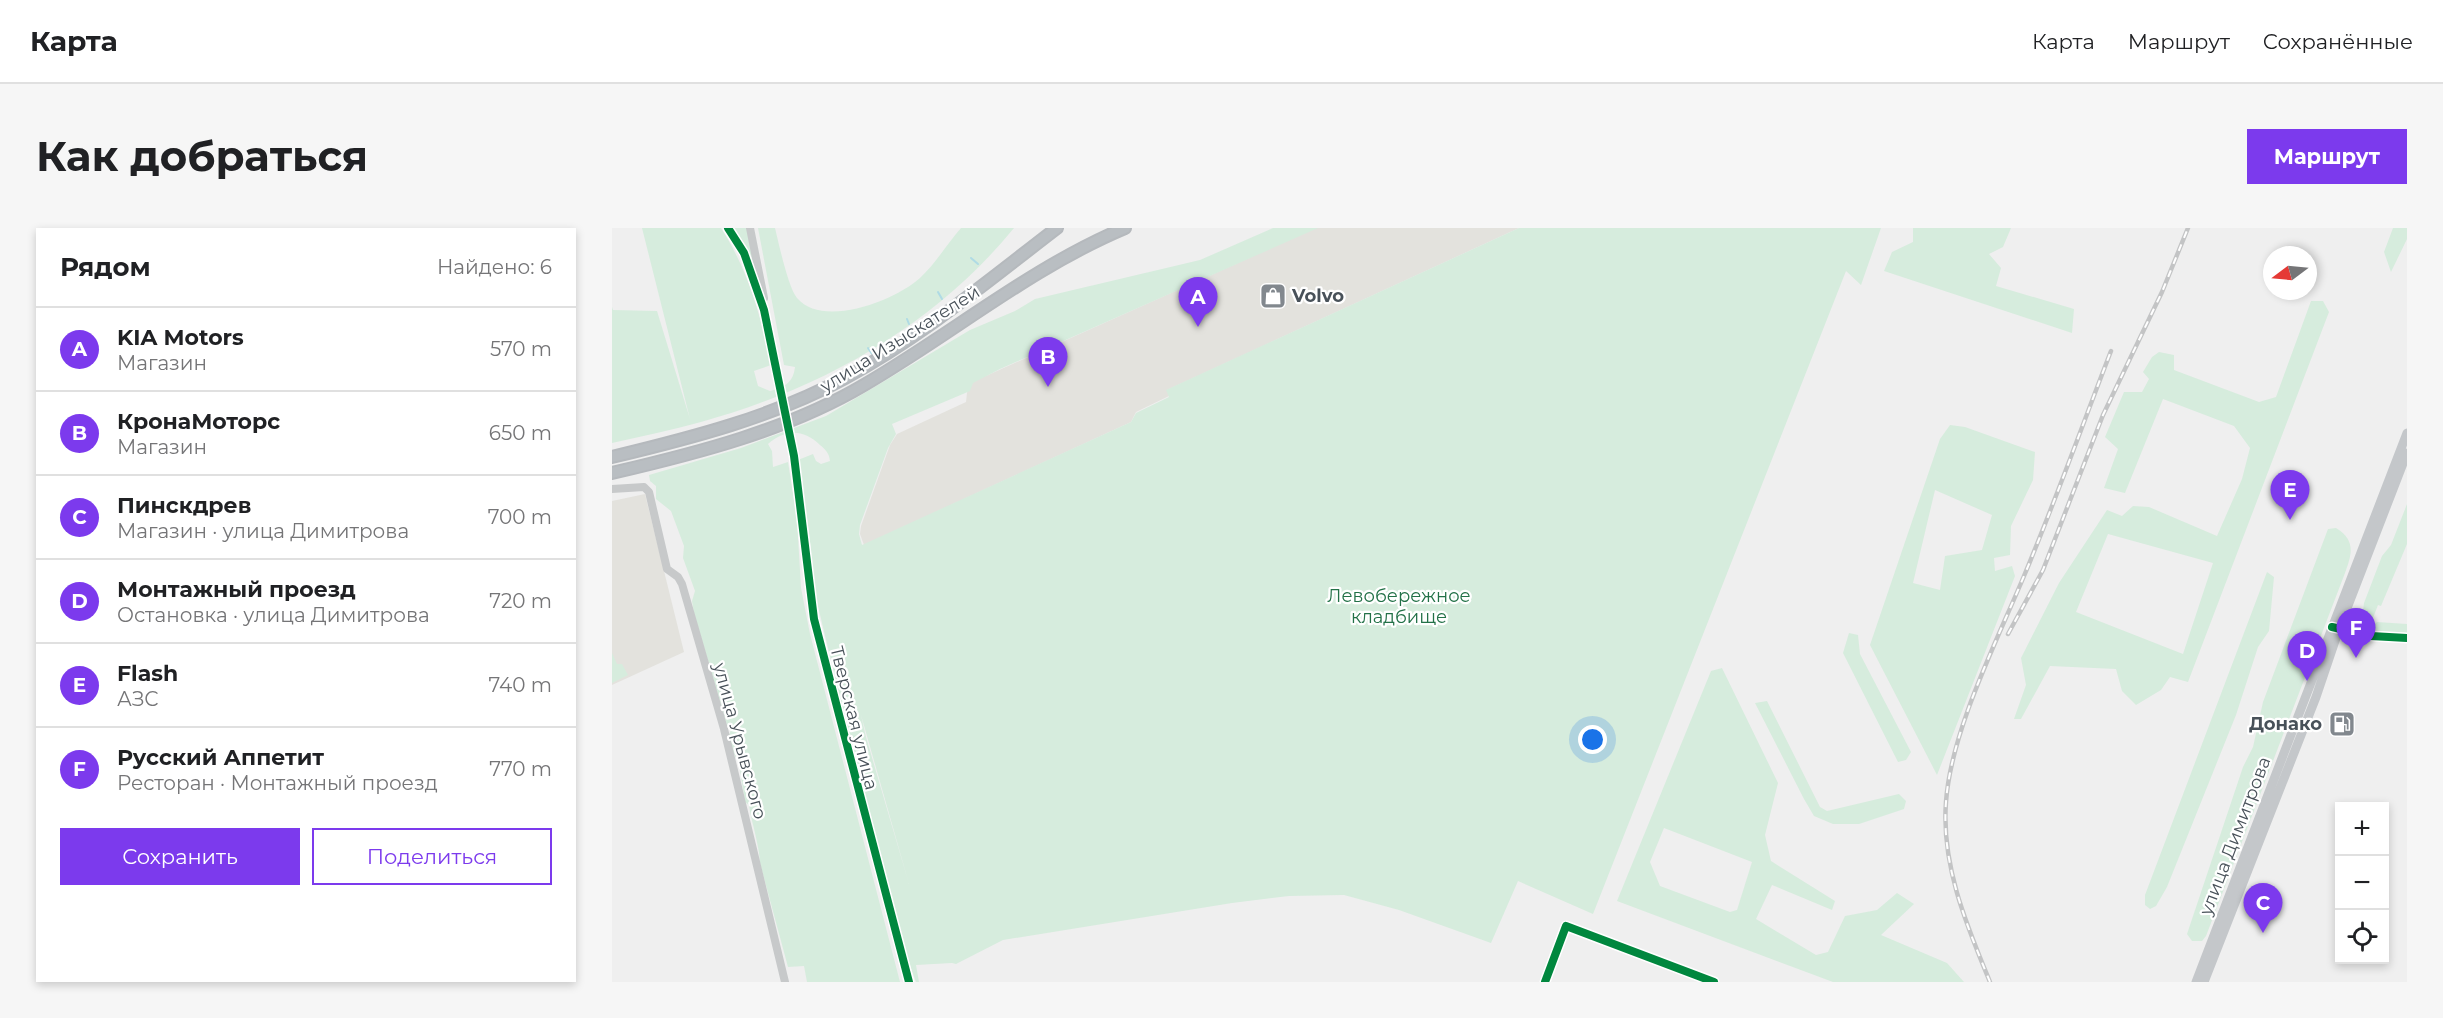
<!DOCTYPE html>
<html lang="ru">
<meta charset="utf-8">
<style>
:root{--surface:#fff;--page:#f6f6f6;--text:#202124;--muted:#757577;--line:#e0e0e0;--accent:#7c3aed}
body{margin:0;font-family:Montserrat,sans-serif;background:var(--page);color:var(--text)}
.controls{position:absolute;right:18px;bottom:18px;display:grid;overflow:hidden;border-radius:0px;box-shadow:0 3px 9px #0003}
.controls button{width:54px;height:54px;display:grid;place-items:center;padding:0;border:0;border-bottom:2px solid var(--line);background:var(--surface);color:var(--text);font:30px sans-serif}
.compass{position:absolute;left:1651px;top:18px;width:54px;height:54px;border-radius:50%;background:var(--surface);box-shadow:0 3px 9px #0003;rotate:254deg}
.you{position:absolute;left:981px;top:512px;width:21px;height:21px;margin:-15px;border:4px solid #fff;border-radius:50%;background:#1a73e8;box-shadow:0 0 0 9px #1a73e833}
.badge{display:grid;place-items:center;width:39px;height:39px;border-radius:50%;background:var(--accent);color:#fff;font-size:20px;font-weight:700}
.pin{position:absolute;translate:-50% -50px;filter:drop-shadow(0 2px 3px #0008)}
.pin::after{content:'';position:absolute;top:32px;width:21px;height:18px;background:inherit;clip-path:polygon(0 0,100% 0,50% 100%)}
.list{margin:0;padding:0;list-style:none}
h2{display:flex;justify-content:space-between;align-items:center;height:78px;margin:0;padding:0 24px;font-size:26px}
h2 small{font-size:20px;font-weight:400;color:var(--muted)}
.list li{display:grid;grid-template-columns:39px 1fr auto;gap:18px;align-items:center;box-sizing:border-box;height:84px;padding:0 24px;border-top:2px solid var(--line)}
.list b{display:block;font-size:22px;white-space:nowrap}
.list p{margin:0;font-size:20px;white-space:nowrap;color:var(--muted)}
.list em{font-size:20px;font-style:normal;color:var(--muted)}
.actions{display:flex;gap:12px;padding:18px 24px}
.actions a{flex:1;padding:14px 0;border:2px solid var(--accent);border-radius:0px;text-align:center;font-size:21px;color:var(--accent)}
.actions .main{background:var(--accent);color:#fff}
.icon{flex:none;width:33px;height:33px;fill:none;stroke:currentColor;stroke-width:2;stroke-linecap:round;stroke-linejoin:round}
.map{position:relative;flex:none;width:1795px;height:754px;overflow:hidden;border-radius:0px}
header{display:flex;align-items:center;gap:36px;box-sizing:border-box;height:84px;padding:0 30px;background:var(--surface);border-bottom:2px solid var(--line)}
header strong{font-size:28px}
nav{display:flex;gap:33px;margin-inline-start:auto;font-size:21px}
.intro{display:flex;align-items:center;justify-content:space-between;box-sizing:border-box;height:144px;padding:0 36px}
h1{margin:0;font-size:42px}
.button{padding:15px 27px;border-radius:0px;background:var(--accent);color:#fff;font-size:21px;font-weight:700}
main{display:flex;gap:36px;padding:0 36px}
aside{flex:1;background:var(--surface);border-radius:0px;box-shadow:0 3px 9px #0003}
.map>svg:first-child{display:block}
.commercial{fill:#e3e2dd}
.green{fill:#d6ecdd;fill-rule:evenodd}
.lines{fill:none;stroke-linecap:round;stroke-linejoin:round}
.stream{stroke:#afdbe5;stroke-width:2}
.highway-casing{stroke:#b5b9bd;stroke-width:14}
.minor{stroke:#c7c9ca;stroke-width:8}
.major{stroke:#c4c7ca;stroke-width:9}
.highway{stroke:#b9bec2;stroke-width:10}
.rail-casing{stroke:#c3c4c5;stroke-width:4.5}
.rail{stroke:#fff;stroke-width:2;stroke-dasharray:7;stroke-linecap:butt}
.minor-bridge{stroke:#c7c9ca;stroke-width:8}
.cycleway-casing{stroke:#fff;stroke-width:11}
.cycleway{stroke:#00873e;stroke-width:8}
.labels{text-anchor:middle;stroke-width:4.5;stroke-linejoin:round;paint-order:stroke}
.poi-label{font-size:18px;font-weight:bold;fill:#485159;stroke:#fff;text-anchor:start}
.street-label{font-size:18px;fill:#485159;stroke:#fff}
.park-label{font-size:18px;fill:#227147;stroke:#fff}
</style>
<header>
<strong>Карта</strong>
<nav><a>Карта</a><a>Маршрут</a><a>Сохранённые</a></nav>
</header>
<div class="intro"><h1>Как добраться</h1><a class="button">Маршрут</a></div>
<main>
<aside>
<h2>Рядом<small>Найдено: 6</small></h2>
<ul class="list">
<li><span class="badge">A</span><div><b>KIA Motors</b><p>Магазин</p></div><em>570 m</em></li>
<li><span class="badge">B</span><div><b>КронаМоторс</b><p>Магазин</p></div><em>650 m</em></li>
<li><span class="badge">C</span><div><b>Пинскдрев</b><p>Магазин · улица Димитрова</p></div><em>700 m</em></li>
<li><span class="badge">D</span><div><b>Монтажный проезд</b><p>Остановка · улица Димитрова</p></div><em>720 m</em></li>
<li><span class="badge">E</span><div><b>Flash</b><p>АЗС</p></div><em>740 m</em></li>
<li><span class="badge">F</span><div><b>Русский Аппетит</b><p>Ресторан · Монтажный проезд</p></div><em>770 m</em></li>
</ul>
<div class="actions"><a class="main">Сохранить</a><a>Поделиться</a></div>
</aside>
<div class="map">
<svg width="1795" height="754" viewBox="0 0 1795 754">
<rect width="100%" height="100%" fill="#efefef"/>
<path class="commercial" d="M704 0H907L555 162 557 168 524 184 519 194 252 317 248 306 249 298 278 217 285 206 354 174 356 156Z
M33 266 72 424 0 457V273Z"/>
<path class="green" d="M30 0H109C136 42 149 88 159 137L142 143 146 158 158 163C173 159 181 155 183 139L172 137 146 0H163C167 16 176 59 185 70 211 101 284 72 308 50 324 35 335 16 349 0H402C322 98 209 161 89 194 60 202 30 208 0 215V79L1 82 45 83 78 191Z
M119 0H136L145 50Z
M661 0H706L388 141 361 155 358 163 280 196 284 206 276 220 248 297 247 306 250 317 519 194 524 185 557 169 554 162 907 0H1269L1249 57 1234 43 981 686 906 653 879 715 787 682 732 667 677 668 620 675 391 712 344 736 340 735 304 737 307 754H304L289 713 222 458 225 457 203 366 197 304 186 232 201 226 204 233 209 236 218 233C217 225 214 222 208 217 191 201 174 201 156 216L160 223 161 239 176 234 185 291 189 360 198 406 288 754H195L192 738 176 739 148 635C147 615 140 597 137 577L133 574 127 536 120 522 117 507 119 502 115 497 82 385 80 373 83 363 71 330 72 318 59 283 44 271V258L38 253 37 247 129 220 214 188 358 102 403 83 423 71 588 32ZM249 487 297 656 254 509Z
M1301 0H1399L1391 19 1377 26 1389 40 1384 58 1462 81 1460 105 1272 43 1280 24 1301 14Z
M1781 0H1795V11L1779 44 1772 24Z
M1699 73H1711L1717 84 1576 454 1558 449 1549 462 1524 477 1510 463 1504 441 1438 438 1409 491H1402L1414 457 1409 430 1447 355 1495 282 1510 288 1521 278 1537 279 1605 308 1630 251 1638 220 1622 198 1551 171 1513 265 1492 260 1506 221 1493 209 1512 164H1530L1537 151 1531 144 1540 129 1547 124 1562 127V142L1647 174 1664 169ZM1496 306 1601 335 1571 426 1464 384Z
M1338 197 1353 199 1423 224 1421 252 1399 298 1398 327 1382 330 1383 343 1400 338 1403 348 1325 547 1258 417 1328 211ZM1323 262 1380 287 1370 322 1333 328 1328 362 1301 355Z
M1795 276V316L1769 378 1766 377 1761 390H1755L1751 383 1752 375 1770 328 1779 317Z
M1724 300C1744 312 1740 326 1733 345L1594 708 1590 713H1580L1575 706 1631 539 1641 519 1651 474 1716 301Z
M1655 344 1662 349 1657 403 1646 419 1624 487 1555 659 1544 678 1538 681 1533 677V667Z
M1765 394 1795 396V405L1764 403 1761 402V398Z
M1237 405 1246 407 1248 426 1299 524 1294 532 1286 534 1231 425Z
M0 425 5 436H10L16 447 0 455Z
M1110 440 1166 555 1153 607 1159 633 1223 673 1220 682 1160 657 1144 691 1204 727 1216 724 1233 688 1265 682 1285 665 1302 676 1269 707 1335 735 1352 754H1221L1005 673 1099 443ZM1052 600 1140 634 1125 682 1118 684 1048 658 1038 634Z
M1155 473 1208 579 1215 583 1287 566 1294 573 1292 581 1247 596H1221L1202 588 1192 571 1143 475Z"/>
<g class="lines">
<path class="stream" d="M359 30 366 36
M326 64 330 71
M295 91 297 96
M256 120 260 126"/>
<defs>
<path id="highway" d="M0 229C79 210 161 189 233 150 309 109 377 52 445 0
M0 245C86 225 176 202 252 157 340 106 418 40 513 0"/>
</defs>
<use href="#highway" class="highway-casing"/>
<path class="minor" d="M116 0C145 42 153 91 164 140
M138 0 152 70
M182 228 202 391 297 754
M0 261 32 259 37 264 55 341 66 349 70 356 112 501 173 754
M1723 400 1759 408 1795 410
M933 754 954 698 1102 754"/>
<path class="major" d="M1584 754 1795 205
M1592 754 1704 469 1727 401 1795 225"/>
<use href="#highway" class="highway"/>
<defs>
<path id="rail" d="M1396 406 1431 342 1491 187 1550 64 1576 0
M1378 754C1355 698 1329 637 1334 574 1339 503 1384 415 1412 348 1443 274 1470 198 1499 123"/>
</defs>
<use href="#rail" class="rail-casing"/>
<use href="#rail" class="rail"/>
<path class="minor-bridge" d="M164 140 182 228"/>
<defs>
<path id="cycleway" d="M116 0 132 25 152 82 182 228 202 391 297 754
M1720 399 1759 408 1795 410
M933 754 954 698 1102 754"/>
</defs>
<use href="#cycleway" class="cycleway-casing"/>
<use href="#cycleway" class="cycleway"/>
</g>
<defs>
<symbol id="shop-square" viewBox="-11 -11 22 22"><rect x="-9" y="-9" width="18" height="18" rx="4" fill="#82888e" stroke="#fff"/><path d="M-5-2.5h2.3a2.7 3.5 0 0 1 5.4 0H5L5.5 6h-11ZM-1.5-2.5h3a1.5 2.3 0 0 0-3 0Z" fill="#fff"/></symbol>
<symbol id="fuel-square" viewBox="-11 -11 22 22"><rect x="-9" y="-9" width="18" height="18" rx="4" fill="#82888e" stroke="#fff"/><path d="M-5.5-6h7V0h2V4h1.3V-2.5L3-4.5l.8-.8L6-3V5H2.5V1h-1V6h-7ZM-4.2-4.7v3.2H.2V-4.7Z" fill="#fff"/></symbol>
</defs>
<g fill-rule="evenodd">
<use href="#shop-square" x="646" y="53" width="30" height="30"/>
<use href="#fuel-square" x="1715" y="481" width="30" height="30"/>
</g>
<g class="labels">
<g class="poi-label">
<text x="680" y="74">Volvo</text>
<text x="1710" y="502" text-anchor="end">Донако</text>
</g>
<g class="street-label">
<text transform="translate(288 111) rotate(-32)" y="6">улица Изыскателей</text>
<text transform="translate(242 490) rotate(76)" y="6">Тверская улица</text>
<text transform="translate(128 513) rotate(75)" y="6">улица Урывского</text>
<text transform="translate(1623 608) rotate(-69)" y="6">улица Димитрова</text>
</g>
<g class="park-label">
<text x="787" y="374">Левобережное<tspan x="787" dy="21">кладбище</tspan></text>
</g>
</g>
</svg>
<div class="controls">
<button>+</button>
<button>−</button>
<button><svg class="icon" aria-label="locate" viewBox="0 0 24 24"><circle cx="12" cy="12" r="6"/><path d="M12 2v4M12 18v4M2 12h4M18 12h4"/></svg></button>
</div>
<svg class="compass" viewBox="-18 -18 36 36"><path d="M0-13l5 13h-10z" fill="#e53935"/><path d="M0 13l5-13h-10z" fill="#757577"/></svg>
<div class="you"></div>
<div class="pin badge" style="left:586px;top:99px">A</div>
<div class="pin badge" style="left:436px;top:159px">B</div>
<div class="pin badge" style="left:1651px;top:705px">C</div>
<div class="pin badge" style="left:1695px;top:453px">D</div>
<div class="pin badge" style="left:1678px;top:292px">E</div>
<div class="pin badge" style="left:1744px;top:430px">F</div>
</div>
</main>
